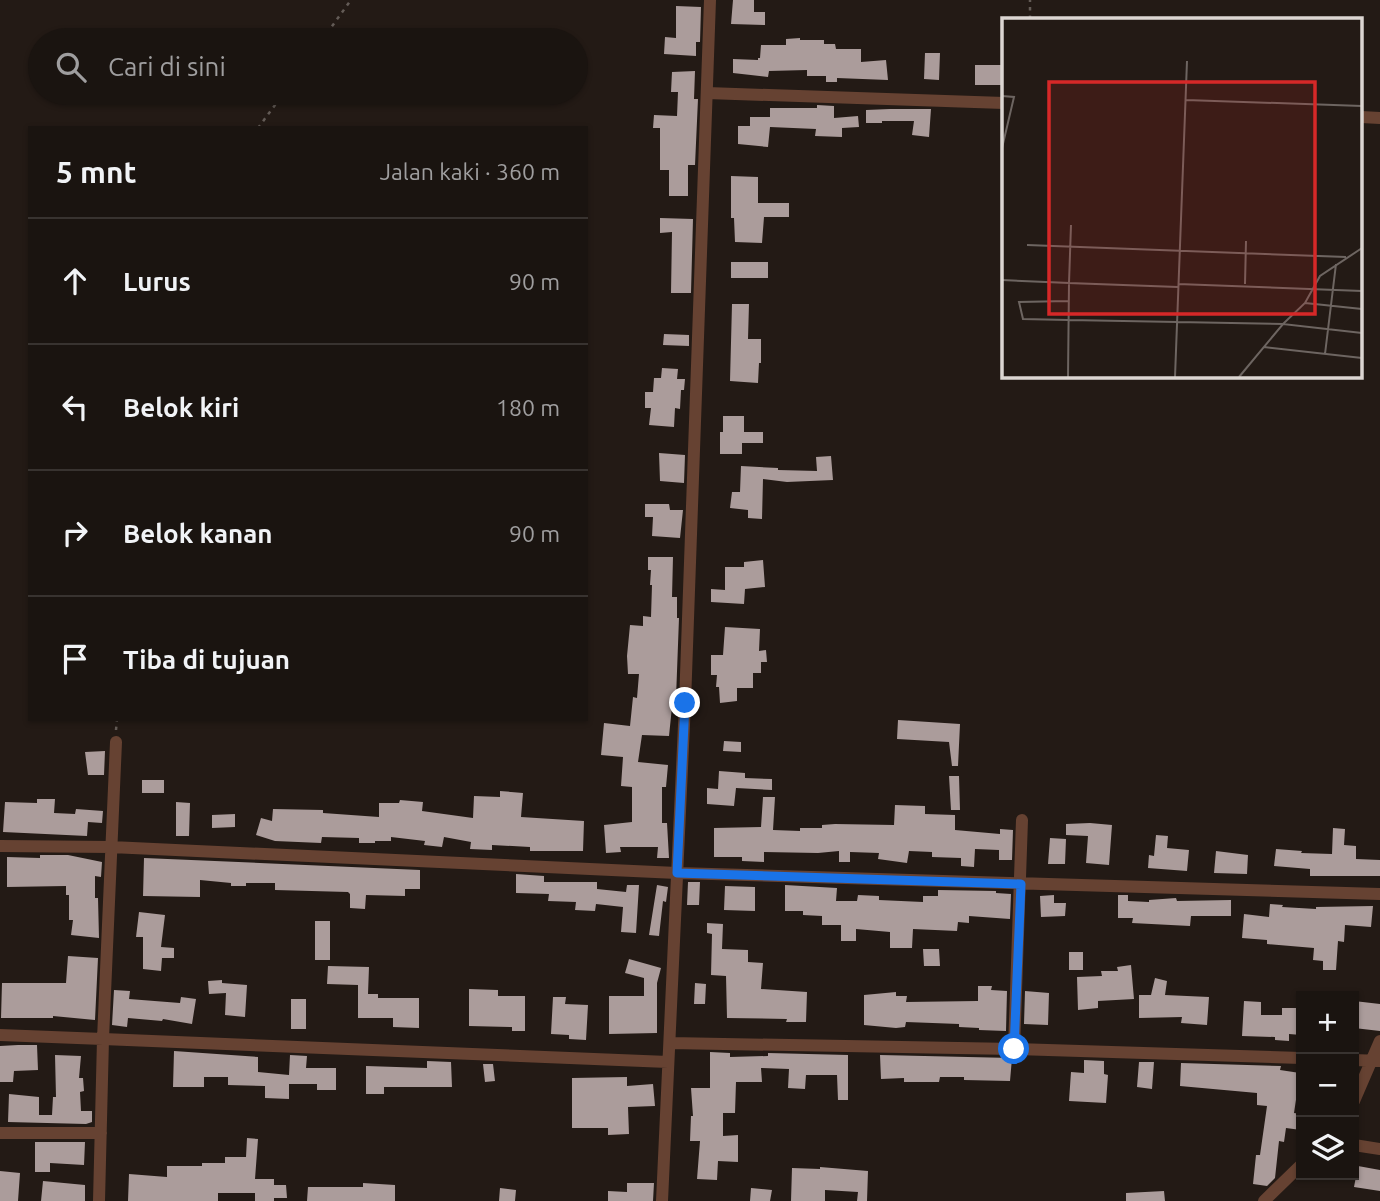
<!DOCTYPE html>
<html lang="id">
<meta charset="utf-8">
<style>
:root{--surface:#1a1410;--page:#231d19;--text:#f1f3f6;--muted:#9f9e9f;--line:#383330}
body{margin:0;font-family:Ubuntu,sans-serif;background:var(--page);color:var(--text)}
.controls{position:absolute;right:21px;bottom:21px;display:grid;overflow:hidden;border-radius:0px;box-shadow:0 2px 5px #0004}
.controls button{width:63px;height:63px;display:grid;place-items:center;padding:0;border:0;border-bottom:2px solid var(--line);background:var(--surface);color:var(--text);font:35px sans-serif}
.stop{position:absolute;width:21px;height:21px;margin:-16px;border:5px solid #1a73e8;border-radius:50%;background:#fff}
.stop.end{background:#1a73e8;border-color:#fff;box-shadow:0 2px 7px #0008}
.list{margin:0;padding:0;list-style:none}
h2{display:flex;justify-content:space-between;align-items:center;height:91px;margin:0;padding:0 28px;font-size:30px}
h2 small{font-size:23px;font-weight:400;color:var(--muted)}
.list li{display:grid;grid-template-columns:46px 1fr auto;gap:21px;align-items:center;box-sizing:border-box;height:126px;padding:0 28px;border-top:2px solid var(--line)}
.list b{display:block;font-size:26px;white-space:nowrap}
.list em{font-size:23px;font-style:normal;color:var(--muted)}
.icon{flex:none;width:38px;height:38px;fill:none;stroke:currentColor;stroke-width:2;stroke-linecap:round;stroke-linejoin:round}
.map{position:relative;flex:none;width:1380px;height:1201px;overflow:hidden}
.search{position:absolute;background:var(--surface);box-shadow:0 2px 5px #0004;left:28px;top:28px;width:560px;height:77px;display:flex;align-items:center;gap:18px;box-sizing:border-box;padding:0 24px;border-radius:38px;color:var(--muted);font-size:26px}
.panel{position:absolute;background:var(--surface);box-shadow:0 2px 5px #0004;left:28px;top:126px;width:560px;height:595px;border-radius:0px}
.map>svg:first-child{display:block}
.building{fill:#ab9c9b}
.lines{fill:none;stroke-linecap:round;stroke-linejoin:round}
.path{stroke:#635b56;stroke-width:2.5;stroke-dasharray:3.5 5;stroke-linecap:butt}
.minor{stroke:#664232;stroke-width:12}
.route{stroke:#1a73e8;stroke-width:9}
.inset-road{fill:none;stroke:#6d6561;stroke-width:2}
.view{fill:#d62828;fill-opacity:0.15;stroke:#d62828;stroke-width:3.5}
.inset-edge{fill:none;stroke:#dcd6d2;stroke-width:3.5}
</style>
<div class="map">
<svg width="1380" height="1201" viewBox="0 0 1380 1201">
<rect width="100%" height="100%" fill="#231a15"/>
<path class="building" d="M733 0H754V12H765V25L731 24Z
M676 6 701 7 700 42H696V56L664 54 665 37 676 38Z
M800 38V40H824V44H835L836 49H861V62L886 60 888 80 837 78V82H826V76H807V70L769 71 768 77 733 73V59L758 60V58H760L761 45H786V39Z
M925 53H940L939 80 924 79Z
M975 65H1004V85H975Z
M695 71 694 99H698L695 165H688V196H669V170H660V128H653L654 115 677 116 678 92H671L672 72Z
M817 105 834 106V118L858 116 859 127 842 128V137L815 136 816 129 770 127 768 147 738 144V126H750V117H770V108H817Z
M890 109H931L929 137 912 135 914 121H882V123H866V110Z
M731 176 758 177V203H789V217H764L762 243 735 242 734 218H731Z
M660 218 693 219 691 293H671L672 232 660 233Z
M731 262H768V278H731Z
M732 304H749L748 339H761V363H759L758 383 730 381Z
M664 334 689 335V346L663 345Z
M662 368 678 369 677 379H685L684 390H681L680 409 675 408 674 427 649 425 651 408H645V392H653L654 378H661Z
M723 416H744V432H763V443H742V454H720V432H723Z
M659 453 685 455 684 483 660 481Z
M831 456 833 480 787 482 763 479 762 519 748 518V510L730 508 732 492H740L741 466 778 468V470L817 471 816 457Z
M645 504H669L670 510H683L680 538 652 536 653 517H645Z
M648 557H673L672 597H677V618H679L676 698 673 697 669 736 642 735 638 762 668 765 666 787H662V823H667L669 858H657L658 847H620L621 852 606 853 604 825 632 822V787L621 786 623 757 601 755 604 723 630 726 633 697 637 698 639 674H628L627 656 630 625 643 626V616L651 617 652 585H650L651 570H648Z
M763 560 765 587 745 589 744 604 711 602V589L725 590V567H744V562Z
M725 627 760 629 759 651 766 650 767 662H761V673H753V688H737V701L720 703 719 687H716L717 675H711V655H723Z
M898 720 960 724 958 766H952L949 742 897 739Z
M724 741 741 742V752L723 751Z
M105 751 104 775H88L85 752Z
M719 771 745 773V778L772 779V790L736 788 734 806 707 804V788L718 789Z
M949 776H959L960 810H951Z
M142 780H164V793H142Z
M500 791 523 793 521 817 584 821 583 851H530V847L492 845V850L470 849 471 842 444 837 442 847 424 845 425 841 391 837V841H375V843H359V838L322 837 321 843 275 841 256 835 261 818 272 821 273 809 323 810V813L379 817V803H399L400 800 423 802 422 811 473 818 474 796 500 797Z
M763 797H775L773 830 800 831V828H822V825L835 824 894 825 895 805 925 806V814L955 815V830L1000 834V829L1013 830 1012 860H999V850L975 849 974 867 961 866V858L932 857V852L909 851 907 863 878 859 879 853 850 852V862H839V851L818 853 764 852V862L742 861V857H714V828L761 827Z
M37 799H55L54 813 75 814 76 809 103 811 102 823 88 822 87 836 3 832 5 802 37 803Z
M176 802 190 803 189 836H176Z
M235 814V827L212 828V815Z
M1090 823 1112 825 1109 865 1086 863 1088 836 1066 835V824Z
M1333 828 1345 829 1344 845 1356 846V859L1380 860V876H1310V869L1274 866 1276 849 1302 851 1301 853 1332 854Z
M1156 835 1168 836 1167 848 1189 850 1187 871 1148 868 1149 855 1154 856Z
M1050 838 1066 839 1065 864H1048Z
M1216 851 1248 855 1247 874 1214 873Z
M40 855H68L102 862 101 877 95 876V898H98L99 938 71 935 73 920H69V895H66V886L7 887V857L40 858Z
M144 858 420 870V889H405V896L366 895 365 909 350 908V894L348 892 275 890V883H246V886H231V883L200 880V897L143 896Z
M516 874 544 876V882H597V889L626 892 627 885H639L636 933 621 932 623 907 596 904 595 911 575 910 576 902 548 901 549 894 516 893Z
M688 882H700L699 905H687Z
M657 885 668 887 666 902 663 901 659 936 649 935Z
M785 885 837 888 836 901H857L858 895 879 896V900L923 902V896H938V890L996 891V893L1011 894 1010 919 969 916V923L958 922 957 931 913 929 912 948H890V932L856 929V941H841V925H822V916L803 915V911H785Z
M725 886 755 887V911L724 910Z
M1054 895V903H1066L1065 916 1041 917 1040 896Z
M1118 895H1128V901L1149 902V900L1176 898 1177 901 1231 900V916H1191L1190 926 1132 923 1133 918H1118Z
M1270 904 1283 905 1282 907 1316 909V907L1373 906 1371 927 1345 925 1344 942 1338 941 1336 970H1323V961L1313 960 1314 948 1267 944V940L1242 938 1244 914 1269 917Z
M139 912 165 915 161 947 174 948V958H162L161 971 143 969V937H136Z
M315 921H330V960H315Z
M707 923 723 924 722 949 748 950V962L763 963 761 989 807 992 806 1022H786L787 1019 727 1018 726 976 711 975 712 934 707 933Z
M923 949H939L940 966H924Z
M1069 952H1083V970H1069Z
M68 956 98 958 95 1020 53 1016V1018H1L2 983H66Z
M629 959 661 968 657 983V1033L609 1034V996H644V978L625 973Z
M1131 965 1134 999 1098 1001V1008L1078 1010 1077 977 1102 976 1101 971H1118L1117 967Z
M328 966 369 967 368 994H378V998H419V1028L393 1027V1018H358V985L327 984Z
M1155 978 1167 981 1165 995 1209 997 1207 1025 1181 1023 1182 1017 1139 1018V995H1151Z
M222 980V983L247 985 245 1017 225 1015 226 993 209 994 208 981Z
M695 983 706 984 705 1004H694Z
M978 986H992L991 990 1007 991 1006 1031 979 1030V1028L959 1027V1024L906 1022 905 1027 896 1028 864 1025V995L896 992V996H907L906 1002 978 1001Z
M469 989 498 990V996H525V1031H512V1027L469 1026Z
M114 990 130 991 129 999 180 1003 181 997 196 999 192 1024 163 1019 162 1021 128 1018 127 1027 112 1025Z
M1025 991 1049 993 1048 1025 1024 1024Z
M553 997H566L565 1004 588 1005 586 1040 569 1039V1035L551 1034Z
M291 999H306V1029H291Z
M1244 1001 1261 1002V1015H1282V1008H1301V1035L1289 1034V1041L1275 1040V1037L1242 1036Z
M1354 1001 1380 1004V1031L1354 1028Z
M18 1045H37L38 1070 14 1071 13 1082H0V1046Z
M174 1051 258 1057V1072L289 1075 290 1055 307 1056 306 1068H336V1090H317V1084H289V1099L265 1098V1086L228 1085V1077H204V1087H173Z
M710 1052 730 1053V1057L768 1056V1053L848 1055V1100H838L837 1075H806L805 1089 788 1088 789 1069 761 1068 762 1082H736L735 1113H723V1136L738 1135V1162L718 1161 717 1180 697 1179 700 1141H690L691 1116H693L691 1088H710Z
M55 1055 81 1056 79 1078H83L84 1091 80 1092 81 1111H92V1122L86 1124 8 1122 9 1094 39 1097V1115H52L53 1097H56Z
M880 1055 1012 1058 1010 1081 964 1080V1077H940L939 1082H904V1078L881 1079Z
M1084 1060 1104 1061V1074L1108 1075 1106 1103 1069 1101 1071 1072 1084 1073Z
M427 1061 451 1062 452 1087H384V1094H366V1066L427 1068Z
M1139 1062H1154L1152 1089 1137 1087Z
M1181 1063 1281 1066 1280 1070 1300 1073 1294 1113 1301 1114V1130L1286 1128 1284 1142 1279 1141 1275 1178 1267 1186 1253 1184 1256 1155H1260L1267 1106 1257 1105V1093L1180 1086Z
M483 1064H493L495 1081 485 1082Z
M627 1077V1086L653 1084 655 1106 628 1107 629 1134 608 1135V1128H572V1078Z
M247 1138 258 1139 255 1179H274V1185H286L287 1198H274V1201H255V1193H218V1201H128L129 1174 167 1177V1166H202V1163H225V1157H246Z
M35 1142H85L84 1165 50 1163V1172H35Z
M1358 1166 1380 1170V1191L1354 1187Z
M820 1167 868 1171 867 1201H857L858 1192 825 1190V1201H791L792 1168 820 1169Z
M0 1171 20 1173 18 1201H0Z
M43 1181 85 1185V1201H41Z
M363 1183 395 1185V1201H307L308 1187H363Z
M627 1183H654L653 1201H608V1191L627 1192Z
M500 1188 516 1190 515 1201H499Z
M751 1188 772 1190 770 1201H750Z
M1164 1191 1165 1201H1126V1193Z"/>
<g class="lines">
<path class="path" d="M1030 19V0
M322 40 351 0
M258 128 284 93
M116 730 117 719"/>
<path class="minor" d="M707 93 1004 103
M1361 117 1380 118
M116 742 103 1039 668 1062
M0 846 111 847 677 873 1380 894
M0 1035 103 1039 99 1201
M670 1043 1014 1049 1301 1058
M1014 1049 1022 820
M1354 1060 1380 1061
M1354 1101 1380 1041
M0 1133H101
M1354 1145 1380 1149
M662 1201 685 703 710 0
M1264 1201 1301 1165"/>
</g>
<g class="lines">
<path class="route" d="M685 703 677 873 1021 884 1014 1049"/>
</g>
<g transform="translate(1002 18)">
<rect width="360" height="360" fill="#231a15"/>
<path class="inset-road" d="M0 78 12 79 0 130M184 82 360 88M69 207 67 265 176 269M25 227 344 239M0 262 67 265 66 359M176 266 360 273M243 266 244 223M303 285 360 291M66 302 21 301 17 284 66 283M67 302 281 306 303 285 318 258 360 230M262 329 360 340M323 336 334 246M173 359 185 43M237 359 281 306 360 315"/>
<path class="view" d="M47 64H313V296H47Z"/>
<rect width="360" height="360" class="inset-edge"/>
</g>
</svg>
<div class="controls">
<button>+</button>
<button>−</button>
<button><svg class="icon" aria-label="layers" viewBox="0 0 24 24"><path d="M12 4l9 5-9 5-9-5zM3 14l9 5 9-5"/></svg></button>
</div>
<div class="stop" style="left:1014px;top:1049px"></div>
<div class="stop end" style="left:685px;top:703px"></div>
<div class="search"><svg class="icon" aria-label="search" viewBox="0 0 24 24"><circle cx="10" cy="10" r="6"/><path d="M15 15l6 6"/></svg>Cari di sini</div>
<section class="panel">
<h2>5 mnt<small>Jalan kaki · 360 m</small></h2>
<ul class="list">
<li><svg class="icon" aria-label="ahead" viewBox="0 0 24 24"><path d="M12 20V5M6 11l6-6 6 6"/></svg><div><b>Lurus</b></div><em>90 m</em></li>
<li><svg class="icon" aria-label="left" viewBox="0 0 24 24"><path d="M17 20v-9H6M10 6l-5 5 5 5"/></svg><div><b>Belok kiri</b></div><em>180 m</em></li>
<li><svg class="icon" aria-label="right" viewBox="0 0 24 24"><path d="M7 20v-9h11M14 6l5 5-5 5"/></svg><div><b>Belok kanan</b></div><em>90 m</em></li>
<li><svg class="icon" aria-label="arrive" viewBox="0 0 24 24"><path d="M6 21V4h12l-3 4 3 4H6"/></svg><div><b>Tiba di tujuan</b></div></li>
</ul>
</section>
</div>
